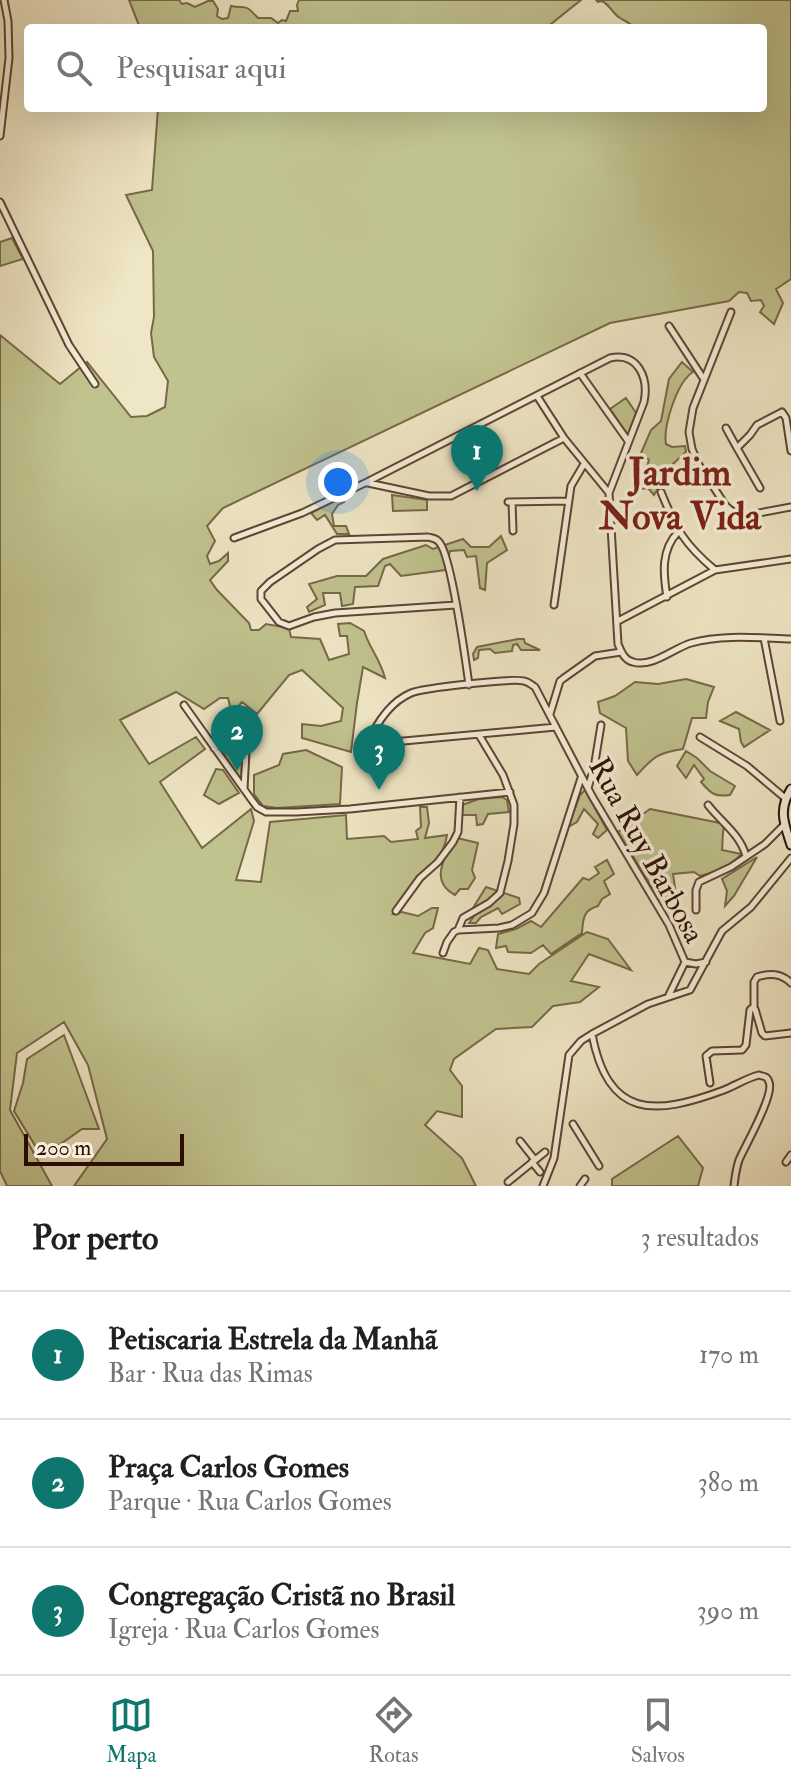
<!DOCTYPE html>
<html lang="pt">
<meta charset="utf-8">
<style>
:root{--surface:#fff;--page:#f2f2f2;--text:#202124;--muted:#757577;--line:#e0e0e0;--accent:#0f766e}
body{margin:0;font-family:"IM FELL Double Pica",serif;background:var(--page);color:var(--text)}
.scale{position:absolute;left:24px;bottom:20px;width:160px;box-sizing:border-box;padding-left:8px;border:4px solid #2d0e02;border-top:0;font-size:22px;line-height:28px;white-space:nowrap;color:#2d0e02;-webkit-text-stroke:6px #f5efd9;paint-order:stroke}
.you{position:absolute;left:338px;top:482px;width:28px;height:28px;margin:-20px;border:6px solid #fff;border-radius:50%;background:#1a73e8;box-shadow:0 0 0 12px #1a73e833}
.badge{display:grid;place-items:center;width:52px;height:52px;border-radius:50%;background:var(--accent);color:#fff;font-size:26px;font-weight:700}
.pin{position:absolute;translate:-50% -66px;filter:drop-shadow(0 2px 4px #0008)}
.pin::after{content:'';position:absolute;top:42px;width:28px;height:24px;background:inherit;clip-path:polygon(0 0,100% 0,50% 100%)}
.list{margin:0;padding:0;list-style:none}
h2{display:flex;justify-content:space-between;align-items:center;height:104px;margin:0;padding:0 32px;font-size:34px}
h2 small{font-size:26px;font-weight:400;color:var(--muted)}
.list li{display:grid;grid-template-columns:52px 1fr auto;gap:24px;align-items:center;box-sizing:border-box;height:128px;padding:0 32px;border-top:2px solid var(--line)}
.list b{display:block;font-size:30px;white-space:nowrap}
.list p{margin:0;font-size:26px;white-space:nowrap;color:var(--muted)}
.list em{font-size:26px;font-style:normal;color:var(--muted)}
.icon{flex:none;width:44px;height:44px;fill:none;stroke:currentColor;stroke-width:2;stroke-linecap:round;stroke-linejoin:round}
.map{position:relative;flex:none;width:791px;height:1186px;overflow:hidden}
.search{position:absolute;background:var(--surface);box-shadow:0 8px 32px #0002;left:24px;right:24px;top:24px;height:88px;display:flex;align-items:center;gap:20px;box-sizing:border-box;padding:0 28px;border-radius:8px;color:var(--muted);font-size:30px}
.sheet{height:488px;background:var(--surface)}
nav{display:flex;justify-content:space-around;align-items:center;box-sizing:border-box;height:112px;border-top:2px solid var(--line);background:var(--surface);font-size:22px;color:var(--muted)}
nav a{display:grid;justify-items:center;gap:4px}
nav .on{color:var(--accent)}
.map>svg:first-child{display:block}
.green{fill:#c1c38f;stroke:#776848;stroke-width:2}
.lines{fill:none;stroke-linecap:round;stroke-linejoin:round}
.minor-casing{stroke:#5e4433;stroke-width:9}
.secondary-casing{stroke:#2d0e02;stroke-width:11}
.minor{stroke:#f5efd9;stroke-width:5}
.secondary{stroke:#f5efd9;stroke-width:7}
.labels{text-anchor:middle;stroke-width:7;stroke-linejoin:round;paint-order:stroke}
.street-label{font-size:30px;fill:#2d0e02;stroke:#f5efd9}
.district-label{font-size:38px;font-weight:bold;fill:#7a1f14;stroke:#f5efd9}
</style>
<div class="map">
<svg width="791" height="1186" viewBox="0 0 791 1186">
<rect width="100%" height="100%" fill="#efe6c5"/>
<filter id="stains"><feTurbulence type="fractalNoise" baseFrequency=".0025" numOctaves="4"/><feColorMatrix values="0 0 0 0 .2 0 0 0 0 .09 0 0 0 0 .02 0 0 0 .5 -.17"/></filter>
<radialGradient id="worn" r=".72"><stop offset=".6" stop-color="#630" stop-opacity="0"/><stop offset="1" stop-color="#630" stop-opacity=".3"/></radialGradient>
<path class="green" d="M129 0H179L182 4 187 3 195 7 208 1H213L218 9 217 16 222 19 228 18 231 6C247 9 243 2 258 18H271L278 23 282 20 286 21 290 11H298L297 5 299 0H581L546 28H140Z
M596 0H791V279L776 289 783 303 774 324 760 312 764 306 761 300 751 301 747 293 739 292 729 301 610 323 223 508 207 526 215 541 207 556 210 564 219 561 228 553V561L210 580 217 590 249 623 251 630H259L266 624 289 628 291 637 320 639 329 660 349 654 347 636H340L338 624 350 623 364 631C370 649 380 659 385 678L363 667 357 703 351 752 302 738V724L321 726 341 721 343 708 302 670 289 675 257 714 242 702 232 714 228 698H220L204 709 176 692 120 720 149 764 196 737 205 749 160 782 202 848 251 809 254 821 236 880 261 882 270 822 346 815 347 839 384 836 391 842 418 839 416 831 421 827 420 807H427L429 823 425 838 447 835C443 860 430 865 416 882 408 893 401 903 393 914L402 912 418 916 432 908H438L433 928 425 933 413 953 470 964 479 948 488 950 497 969 529 974 539 964 587 932 608 939 631 970 589 954 571 981 599 987 580 1002 553 1006 532 1027 496 1029 454 1059 450 1070 462 1086V1117L437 1111 425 1125 462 1158 476 1186H74L107 1139 88 1065 64 1022 17 1053 10 1110 52 1186H7L0 1171V335L60 384 87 362 131 417 147 416 165 407 168 381 154 357 151 333 154 317 153 251 126 195 152 190 158 108H763V28H635C630 23 625 21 620 18 613 14 610 5 602 1L598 2Z
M12 238 23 259 0 266V242Z
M682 362 693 372C677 382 663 426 666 444L672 447 685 446 686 452 672 465 654 495 648 488 640 489 649 460 641 453 651 430 661 421 669 379Z
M626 398 636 413 628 435 610 409Z
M346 495 344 502 338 505 332 514 334 526H346L349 534H337L325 515 317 520 311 513Z
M392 495 427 500V510L393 511Z
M501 536 507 550 487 563 485 590 480 588 476 556 467 557 464 550 450 551 445 570 401 576 390 564 385 566 378 586 355 587 353 604 342 606 340 593H323L325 605 309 612 307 607 317 599 309 584 337 576H366L383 559 426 545 433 549 463 539 471 547H489Z
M518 639H524L525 643 540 650H521L517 644 513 645 512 651 495 653 490 649 479 650 478 658 474 660 473 654 477 647Z
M686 679 714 687 708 702 706 718H692L683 749C658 753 654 756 637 775L628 761 626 728 600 713 598 702 615 696 635 682 658 684Z
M736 712 770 730 744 747 741 742 739 729 720 721Z
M234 742 244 744V790L214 748Z
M306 750 342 767 340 804 277 808 263 806 254 794V775L279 765 283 754Z
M686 751 697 758 710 771 735 786 730 795C715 797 711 794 701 782L704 779 694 765 686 778 677 766Z
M216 769 223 770 239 793 219 804 204 795Z
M585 790 607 830 598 838 593 834 598 824 584 809 577 822 568 827 580 795Z
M502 797 507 800 509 812 488 814 483 824 477 825 476 815H461L462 805 479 799Z
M650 809 720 823 724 827C722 835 723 841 722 850L741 854C730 868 716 872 700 876L694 872 673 874 676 894 659 899 618 832Z
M453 837 478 843 472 870 475 878 468 889H460L455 895C429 881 445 858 453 837Z
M757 857 734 896 725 906 727 891 722 879Z
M607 860 614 874 604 881 610 894 602 899 598 906C583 910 583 919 582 933L551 954 543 945 531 953 508 952 506 946 496 948 498 934 516 929 531 921 541 927 583 878 589 880 599 873 595 867Z
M486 887 519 898 520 904 502 914 498 908 481 917 476 923H469L474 916 473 908Z
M64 1035 99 1129H82L42 1157 14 1111 23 1083 27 1059Z
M678 1136 703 1168 698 1186H612V1179Z"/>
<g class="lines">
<defs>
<path id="minor" d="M0 136 9 58 8 21 4 0
M0 202 69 345 95 384
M731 312 693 408 689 432 692 449 699 465 726 506C733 513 739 515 748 515L791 507
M669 326 703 378
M580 373 628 441
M537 396 564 438 609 493
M726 428 737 448
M368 483 429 496H451L564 438
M760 488 737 448 750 435 757 425 782 412 786 418 791 451
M661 492C676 529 684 544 715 570
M508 502 569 501
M512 502 513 531
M234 538 302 513 367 482 610 358C638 352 649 378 644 402L609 493 618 644C621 651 624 660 633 662 652 668 674 648 691 643 723 634 758 638 791 639
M667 597C663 573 661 550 678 532
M456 605 335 613 314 617 289 626 279 622 261 599V591L270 582 318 549 335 540 428 537C432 538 436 538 439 542 451 554 466 663 469 685
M554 605 571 486 584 464
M618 621 715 570 791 559
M764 638 780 721
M184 705 251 799 257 807 266 812H296L350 809 510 792
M550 714 560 681 564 678 595 656 621 652
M700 737 747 766 785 798
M360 745 556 727
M367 745C376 724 390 702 411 693 423 688 511 678 524 681 529 682 530 684 535 687L592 796 669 925 685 962 668 997
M214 748 234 742 244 744 246 751 244 789
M588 788 594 768 601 725
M708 805C721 822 740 834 746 856
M696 910V890L699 882 731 867 765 844 784 825
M396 911 420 878 438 862 453 842 458 832 460 797
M459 930 499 928 512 925 532 913 544 893 581 778
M443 953 447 942 454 932 458 930 463 918 489 903 500 893 508 861 514 824V805L503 775 479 735
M685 962 696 964 706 962
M754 1008V982L757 977C770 973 781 973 791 983
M592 1034C608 1119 654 1116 724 1090 736 1085 747 1078 759 1075 765 1077 767 1076 769 1082 775 1094 745 1146 739 1160 736 1169 735 1177 734 1186
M710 1083 706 1056 712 1051 742 1050 746 1045 750 1010 752 1008 755 1009 762 1033 765 1036 791 1033
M573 1124 599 1166
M520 1141 535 1160
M532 1162 540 1172
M786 1162 791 1155
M508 1182 545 1152
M543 1186 554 1158 569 1055 581 1041 592 1034 648 1004 690 990 722 931 751 907 791 858
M580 1186 585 1179"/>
<path id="secondary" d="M791 789C778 810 784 823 791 845"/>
</defs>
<use href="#minor" class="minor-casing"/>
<use href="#secondary" class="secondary-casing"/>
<use href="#minor" class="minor"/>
<use href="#secondary" class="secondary"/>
</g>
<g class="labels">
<g class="street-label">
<text transform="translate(647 850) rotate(61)" y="10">Rua Ruy Barbosa</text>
</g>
<g class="district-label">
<text x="680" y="485">Jardim<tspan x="680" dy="44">Nova Vida</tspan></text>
</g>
</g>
<rect width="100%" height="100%" filter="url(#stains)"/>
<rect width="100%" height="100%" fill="url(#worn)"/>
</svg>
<div class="scale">200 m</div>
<div class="you"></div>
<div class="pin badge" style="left:477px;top:491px">1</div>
<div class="pin badge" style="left:237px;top:771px">2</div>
<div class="pin badge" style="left:379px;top:790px">3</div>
<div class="search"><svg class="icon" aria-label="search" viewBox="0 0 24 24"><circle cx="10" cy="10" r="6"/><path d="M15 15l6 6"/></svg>Pesquisar aqui</div>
</div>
<section class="sheet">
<h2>Por perto<small>3 resultados</small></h2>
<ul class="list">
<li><span class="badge">1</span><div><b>Petiscaria Estrela da Manhã</b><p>Bar · Rua das Rimas</p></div><em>170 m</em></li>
<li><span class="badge">2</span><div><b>Praça Carlos Gomes</b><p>Parque · Rua Carlos Gomes</p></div><em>380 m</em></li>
<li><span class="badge">3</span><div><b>Congregação Cristã no Brasil</b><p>Igreja · Rua Carlos Gomes</p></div><em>390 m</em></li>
</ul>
</section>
<nav>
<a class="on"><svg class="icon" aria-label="map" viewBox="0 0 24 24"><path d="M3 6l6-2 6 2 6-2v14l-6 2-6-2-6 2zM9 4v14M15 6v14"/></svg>Mapa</a>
<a><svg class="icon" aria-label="directions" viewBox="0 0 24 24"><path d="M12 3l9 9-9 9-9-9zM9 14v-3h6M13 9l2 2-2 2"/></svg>Rotas</a>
<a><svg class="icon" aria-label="saved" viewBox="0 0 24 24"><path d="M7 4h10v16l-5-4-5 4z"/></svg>Salvos</a>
</nav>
